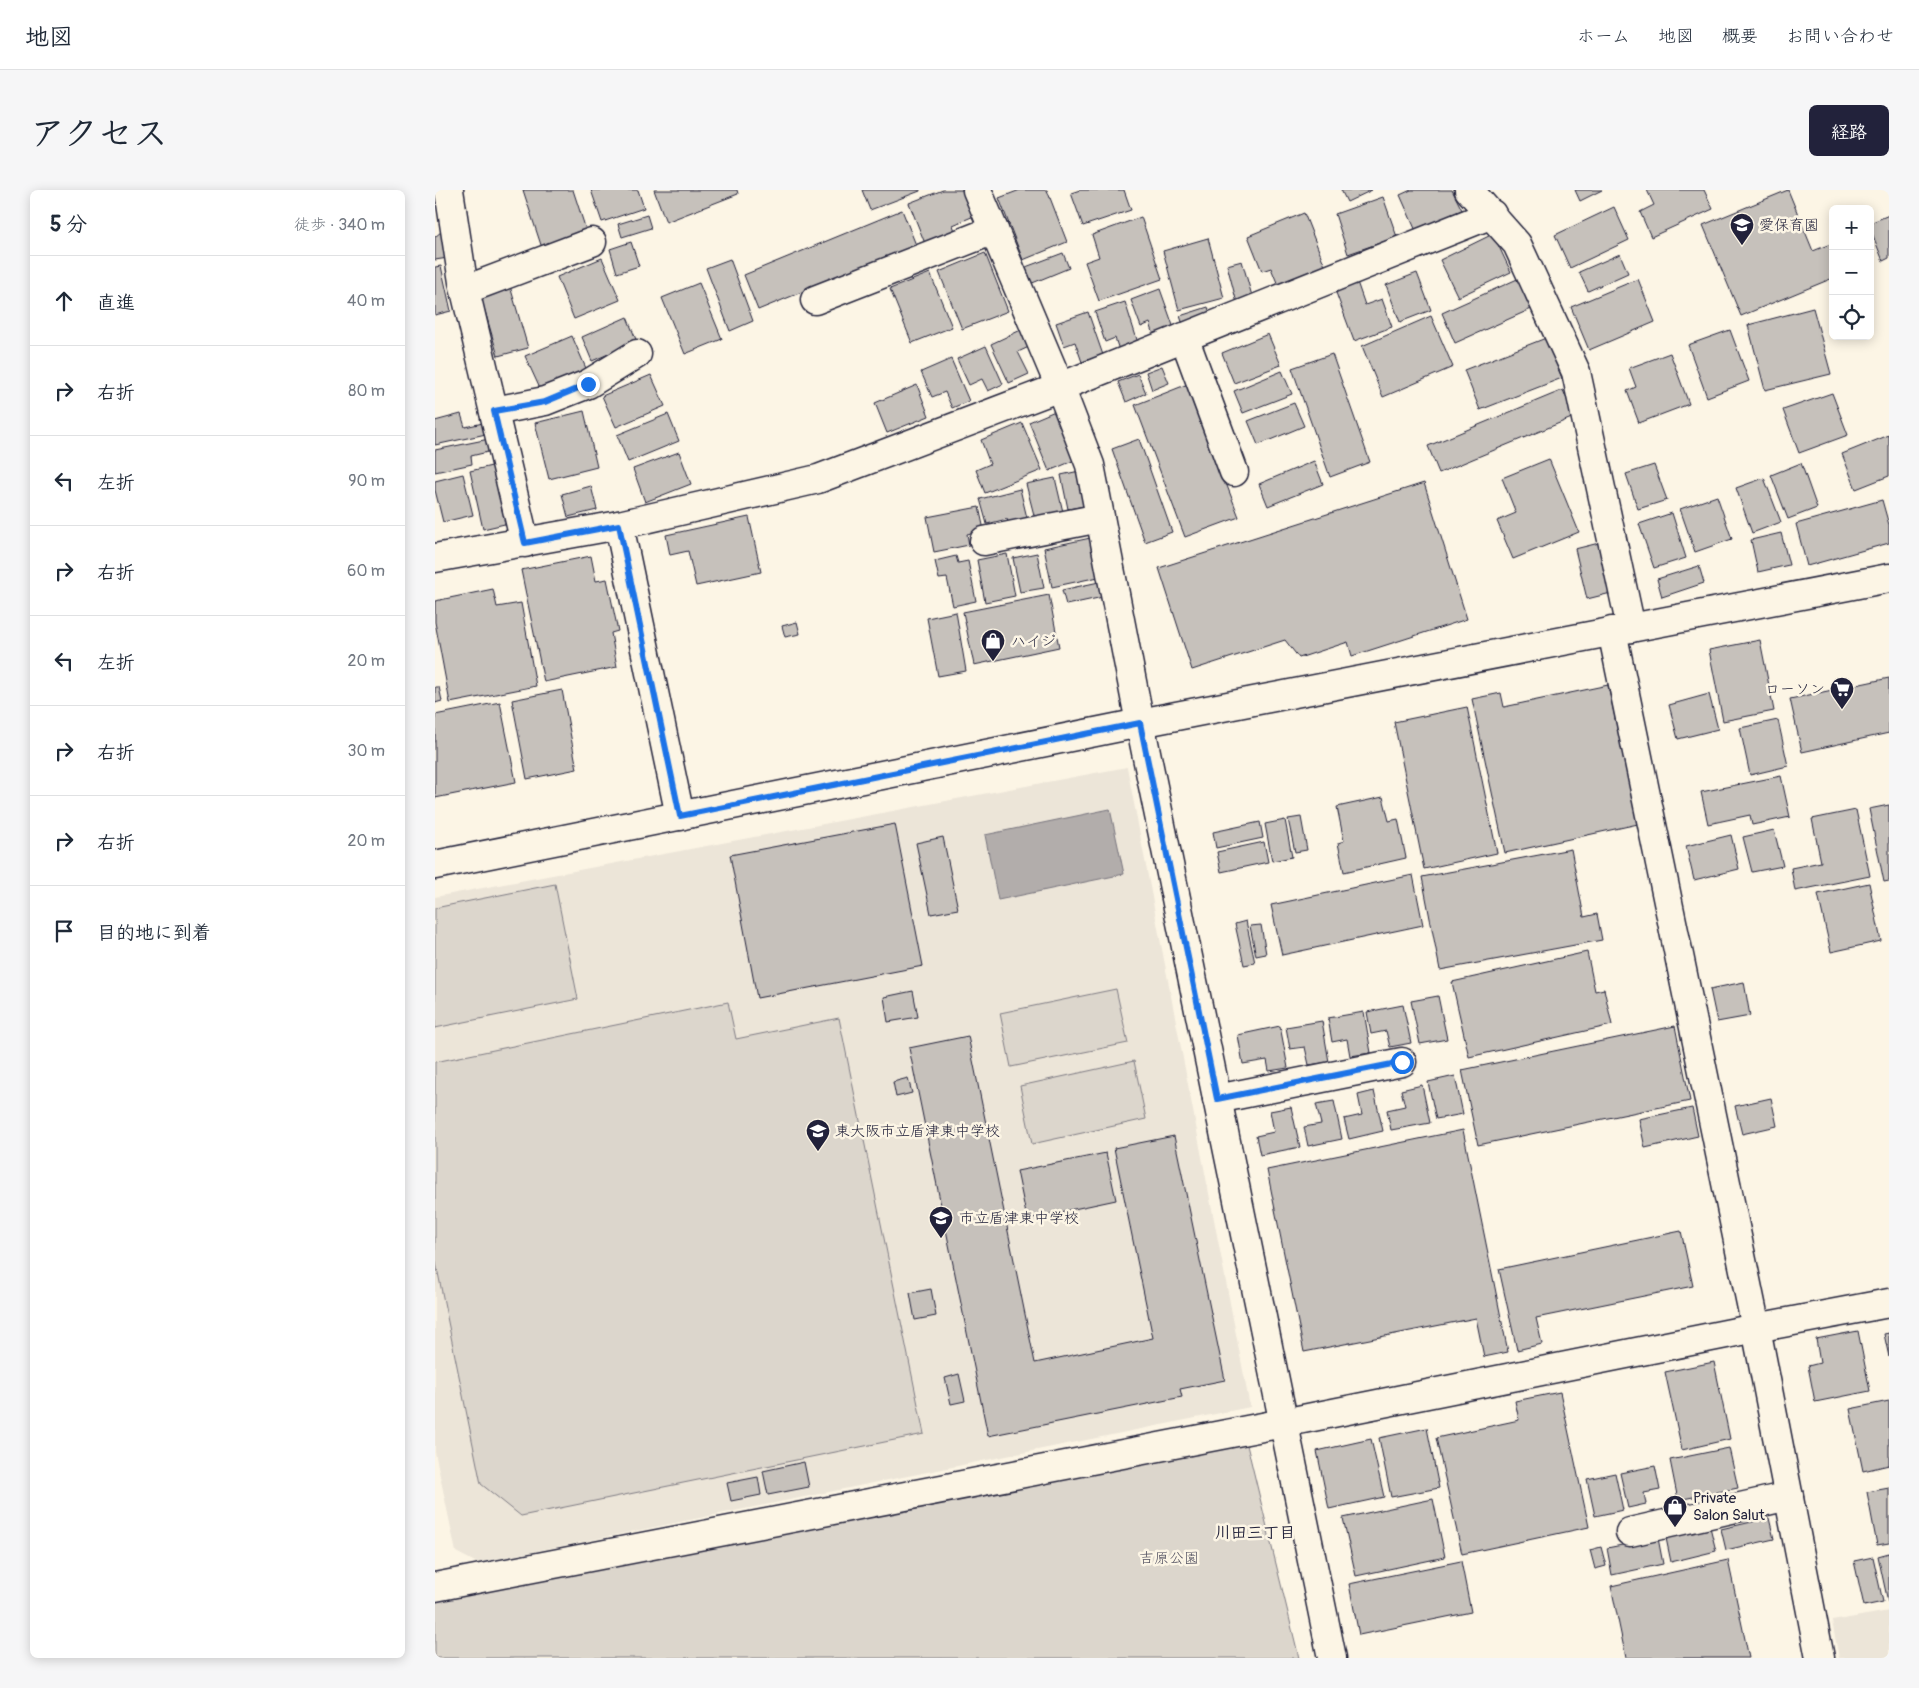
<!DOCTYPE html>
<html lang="ja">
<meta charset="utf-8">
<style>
:root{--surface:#fff;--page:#f6f6f7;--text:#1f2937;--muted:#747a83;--line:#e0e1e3;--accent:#22223b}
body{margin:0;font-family:Pangolin,"Klee One",sans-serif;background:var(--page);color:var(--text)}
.controls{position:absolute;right:15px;top:15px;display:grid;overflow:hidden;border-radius:8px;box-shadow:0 2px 12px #0003}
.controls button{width:45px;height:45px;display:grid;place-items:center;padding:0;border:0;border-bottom:1px solid var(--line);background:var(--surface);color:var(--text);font:25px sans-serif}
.stop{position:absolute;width:15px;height:15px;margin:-11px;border:4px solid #1a73e8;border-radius:50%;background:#fff}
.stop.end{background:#1a73e8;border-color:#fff;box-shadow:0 1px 5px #0008}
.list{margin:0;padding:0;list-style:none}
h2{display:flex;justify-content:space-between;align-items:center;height:65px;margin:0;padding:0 20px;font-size:21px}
h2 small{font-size:16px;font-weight:400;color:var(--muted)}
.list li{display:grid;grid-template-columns:32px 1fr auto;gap:15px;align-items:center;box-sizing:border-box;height:90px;padding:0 20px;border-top:1px solid var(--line)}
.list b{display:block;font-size:19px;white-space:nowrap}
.list em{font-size:16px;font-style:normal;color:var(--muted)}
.icon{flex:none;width:28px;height:28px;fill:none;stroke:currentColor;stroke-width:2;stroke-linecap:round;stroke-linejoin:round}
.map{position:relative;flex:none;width:1454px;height:1468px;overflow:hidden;border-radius:8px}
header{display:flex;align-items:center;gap:30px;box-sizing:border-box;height:70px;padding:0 25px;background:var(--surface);border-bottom:1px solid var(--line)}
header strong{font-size:24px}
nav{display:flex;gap:28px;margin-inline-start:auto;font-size:18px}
.intro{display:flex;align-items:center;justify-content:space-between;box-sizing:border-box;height:120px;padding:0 30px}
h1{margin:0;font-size:35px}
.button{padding:12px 22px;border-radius:8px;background:var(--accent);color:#fff;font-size:18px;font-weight:700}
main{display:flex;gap:30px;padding:0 30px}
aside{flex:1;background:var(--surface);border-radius:8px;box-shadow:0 2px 12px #0003}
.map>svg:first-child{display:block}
.built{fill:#ece5d8}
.green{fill:#dcd6cc;stroke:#7f7c84}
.water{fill:#b2adab;stroke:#78757e}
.building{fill:#c6c1bb;stroke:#22223b}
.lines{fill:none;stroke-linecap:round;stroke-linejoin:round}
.minor-casing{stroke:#22223b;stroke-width:31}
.minor{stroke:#fcf5e5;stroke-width:28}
.route{stroke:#1a73e8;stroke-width:6}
.labels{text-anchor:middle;stroke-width:5;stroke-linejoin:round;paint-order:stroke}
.poi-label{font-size:15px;fill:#22223b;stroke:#fcf5e5;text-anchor:start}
.park-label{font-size:15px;fill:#504f5f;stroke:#fcf5e5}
.neighbourhood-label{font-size:16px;font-weight:bold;fill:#22223b;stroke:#fcf5e5}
</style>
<header>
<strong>地図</strong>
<nav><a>ホーム</a><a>地図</a><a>概要</a><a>お問い合わせ</a></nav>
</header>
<div class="intro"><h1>アクセス</h1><a class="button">経路</a></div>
<main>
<aside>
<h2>5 分<small>徒歩 · 340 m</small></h2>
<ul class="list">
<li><svg class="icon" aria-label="ahead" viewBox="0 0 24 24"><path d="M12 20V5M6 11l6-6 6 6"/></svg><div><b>直進</b></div><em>40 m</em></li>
<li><svg class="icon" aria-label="right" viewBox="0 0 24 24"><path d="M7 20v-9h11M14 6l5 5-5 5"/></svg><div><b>右折</b></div><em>80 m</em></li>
<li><svg class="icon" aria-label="left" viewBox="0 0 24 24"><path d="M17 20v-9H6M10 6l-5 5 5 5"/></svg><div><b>左折</b></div><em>90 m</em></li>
<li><svg class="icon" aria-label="right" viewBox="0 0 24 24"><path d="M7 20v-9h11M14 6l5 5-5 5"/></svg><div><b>右折</b></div><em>60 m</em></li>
<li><svg class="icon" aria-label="left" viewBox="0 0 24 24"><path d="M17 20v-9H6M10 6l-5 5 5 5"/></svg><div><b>左折</b></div><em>20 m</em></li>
<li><svg class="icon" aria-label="right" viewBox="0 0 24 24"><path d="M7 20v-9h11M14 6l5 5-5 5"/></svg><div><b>右折</b></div><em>30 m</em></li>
<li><svg class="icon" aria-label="right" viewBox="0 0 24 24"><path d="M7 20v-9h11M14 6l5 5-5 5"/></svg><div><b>右折</b></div><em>20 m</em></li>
<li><svg class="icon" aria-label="arrive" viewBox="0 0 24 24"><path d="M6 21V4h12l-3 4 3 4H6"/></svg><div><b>目的地に到着</b></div></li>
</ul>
</aside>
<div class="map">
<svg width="1454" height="1468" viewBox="0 0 1454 1468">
<rect width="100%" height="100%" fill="#fcf5e5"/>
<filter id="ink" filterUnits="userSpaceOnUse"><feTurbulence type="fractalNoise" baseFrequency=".02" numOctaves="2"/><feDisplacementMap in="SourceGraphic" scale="10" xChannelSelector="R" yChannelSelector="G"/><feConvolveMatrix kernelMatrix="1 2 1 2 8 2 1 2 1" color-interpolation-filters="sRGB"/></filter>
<g filter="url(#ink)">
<g class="built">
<polygon points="692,577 815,1217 42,1373 21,1362 0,1262 0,707"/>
<polygon points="1454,1421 1454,1468 1404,1468 1397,1431"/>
</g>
<g class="green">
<polygon points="120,694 143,809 0,838 0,718"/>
<polygon points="681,799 693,853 576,877 565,823"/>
<polygon points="293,812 301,849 404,828 489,1244 86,1326 46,1294 0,1068 0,872"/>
<polygon points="699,871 711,929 597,954 585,896"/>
<polygon points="811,1251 864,1468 0,1468 0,1410"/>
</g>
<polygon class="water" points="675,619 689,684 563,710 550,645"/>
<g class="building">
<polygon points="88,0 138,0 152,43 107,58"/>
<polygon points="156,0 203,0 209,18 167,32"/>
<polygon points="219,0 302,0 303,4 231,32"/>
<polygon points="427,0 485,0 485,1 435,20"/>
<polygon points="508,0 529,0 539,26 518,35 521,44 491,56 474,13"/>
<polygon points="585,0 612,0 632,52 588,70 564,8"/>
<polygon points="645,0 689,0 696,20 648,36 636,3"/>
<polygon points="906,0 937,0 912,12"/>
<polygon points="976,0 1017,0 1027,20 981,41 965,5"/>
<polygon points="1140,0 1167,0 1145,11"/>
<polygon points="1212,0 1269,0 1278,19 1216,47 1205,22 1219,15"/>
<polygon points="1353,0 1378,61 1398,53 1398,88 1306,126 1268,35"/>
<polygon points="948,7 962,47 913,64 900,24"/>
<polygon points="1179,17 1194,50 1135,78 1120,45"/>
<polygon points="467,20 481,55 323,120 309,85"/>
<polygon points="869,23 892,81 845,100 836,78 827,81 813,46"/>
<polygon points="212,25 216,38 187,47 183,34"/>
<polygon points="1454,25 1454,68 1448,71 1435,38 1435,33"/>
<polygon points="706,27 727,89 664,111 650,72 664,67 657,45"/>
<polygon points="7,41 13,68 0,70 0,47"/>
<polygon points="1058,44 1076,82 1023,107 1005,70"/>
<polygon points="773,48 789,108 744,120 728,61"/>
<polygon points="196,52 204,76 182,83 175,59"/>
<polygon points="550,63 573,121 527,139 504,82"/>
<polygon points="628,63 634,78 595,94 588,78"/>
<polygon points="1185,64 1193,83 1153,101 1144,82"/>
<polygon points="167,68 185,110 139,129 122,87"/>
<polygon points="295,69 318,131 295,141 271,78"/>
<polygon points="807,71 819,113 803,117 792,75"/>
<polygon points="6,76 16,121 0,125 0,77"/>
<polygon points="495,83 517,137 477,153 455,99"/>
<polygon points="982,83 996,120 965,132 951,95"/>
<polygon points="1089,86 1103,116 1020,153 1007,123"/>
<polygon points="1203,89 1220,132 1154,160 1136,117"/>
<polygon points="922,92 930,115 947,109 957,137 919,151 900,100"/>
<polygon points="264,93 287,149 250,164 227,108"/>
<polygon points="75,96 93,158 63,166 45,104"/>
<polygon points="725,99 741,144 721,151 715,133 706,137 696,110"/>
<polygon points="690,112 704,156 685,163 680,148 670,152 660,122"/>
<polygon points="773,117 777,131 750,140 745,126"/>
<polygon points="1378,118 1396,184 1330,200 1313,135"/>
<polygon points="653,122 668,165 647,172 640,152 629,156 621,133"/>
<polygon points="996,126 1018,177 948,207 927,156"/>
<polygon points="192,127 202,152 157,171 147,147"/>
<polygon points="588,139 596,156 583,162 594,184 574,193 556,154"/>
<polygon points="1295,140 1314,191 1272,207 1253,155"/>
<polygon points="833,144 846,175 799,193 787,163"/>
<polygon points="137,146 153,183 107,203 90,166"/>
<polygon points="1111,148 1127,188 1045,220 1029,180"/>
<polygon points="551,156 568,194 553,201 547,189 534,195 522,169"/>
<polygon points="1235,163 1254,214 1204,233 1192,201 1201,197 1194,178"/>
<polygon points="897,164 935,272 895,287 857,178"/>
<polygon points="516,169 534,211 517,218 510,202 497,207 486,182"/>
<polygon points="727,176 734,193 717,200 711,182"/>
<polygon points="847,181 857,204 808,223 799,201"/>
<polygon points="703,184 711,203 691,212 683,192"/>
<polygon points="216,185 230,216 181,237 167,206"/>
<polygon points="753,194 804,327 750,347 700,215"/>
<polygon points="482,195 494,226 452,243 440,213"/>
<polygon points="1128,200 1139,227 1004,283 993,256"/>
<polygon points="1397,203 1413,245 1364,263 1348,220"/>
<polygon points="859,213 869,236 823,255 813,231"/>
<polygon points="149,221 162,277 114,289 100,233"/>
<polygon points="620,221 640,270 614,281 594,232"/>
<polygon points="26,224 30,237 48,233 51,244 0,255 0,231"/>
<polygon points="233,224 244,251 193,272 182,245"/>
<polygon points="587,233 607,280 550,303 541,280 555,274 546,250"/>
<polygon points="1454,245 1454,286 1421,299 1407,264"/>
<polygon points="54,249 57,261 36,266 37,274 0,282 0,260"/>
<polygon points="704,249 737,342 710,352 677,259"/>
<polygon points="244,262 256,294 210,312 198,279"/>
<polygon points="1114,269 1144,342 1078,369 1062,331 1081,323 1067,288"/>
<polygon points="879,271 888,294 833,316 824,294"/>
<polygon points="1366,273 1382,318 1353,329 1336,285"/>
<polygon points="61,275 74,333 48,339 35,281"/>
<polygon points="1219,275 1232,310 1203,319 1191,284"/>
<polygon points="649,280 656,315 633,319 626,285"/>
<polygon points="28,284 38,325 8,332 0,300 0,291"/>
<polygon points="620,288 628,322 600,329 591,294"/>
<polygon points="1329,288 1346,332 1317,343 1301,298"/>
<polygon points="989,293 1032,429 917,466 913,452 864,468 850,450 757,480 724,378"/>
<polygon points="156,296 162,320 133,327 127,304"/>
<polygon points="585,299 593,332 574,336 572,329 552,334 545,309"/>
<polygon points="1282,306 1297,349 1260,362 1245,319"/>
<polygon points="1447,310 1454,335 1454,353 1372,376 1361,334"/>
<polygon points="544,317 549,340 532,344 534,355 499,362 492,327"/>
<polygon points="1237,323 1251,368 1219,378 1204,334"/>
<polygon points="314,327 326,382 261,396 253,361 235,365 231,345"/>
<polygon points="1346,343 1354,375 1323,382 1316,350"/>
<polygon points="660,347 668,386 617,397 609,358"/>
<polygon points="1168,352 1180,402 1152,409 1140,359"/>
<polygon points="602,363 609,398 585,402 578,368"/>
<polygon points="572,364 580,406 550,412 542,370"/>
<polygon points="156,366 161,391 172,389 183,441 176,443 182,477 109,492 86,380"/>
<polygon points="521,366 523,373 533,371 541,411 518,416 512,388 504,389 500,371"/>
<polygon points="1264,376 1269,393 1227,407 1222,389"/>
<polygon points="664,392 668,407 631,415 627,400"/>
<polygon points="58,399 62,417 86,413 101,496 15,513 0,432 0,411"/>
<polygon points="614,405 624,457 539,475 528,422"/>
<polygon points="521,422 531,481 503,486 492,428"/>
<polygon points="362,432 365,444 350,447 347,436"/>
<polygon points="1325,450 1339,521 1288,531 1274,460"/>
<polygon points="1454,488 1454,543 1367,562 1355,509"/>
<polygon points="1173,495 1203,634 1070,663 1037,509 1066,503 1069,517"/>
<polygon points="0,497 4,497 7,511 0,513"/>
<polygon points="127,500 142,579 92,589 77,510"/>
<polygon points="1274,504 1283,539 1243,549 1234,515"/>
<polygon points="65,512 81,592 0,608 0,525"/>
<polygon points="1032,517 1062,663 989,679 959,532"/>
<polygon points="1343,530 1353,576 1315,585 1305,538"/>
<polygon points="1346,586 1355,627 1317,635 1315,625 1273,634 1266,602"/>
<polygon points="948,607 954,631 963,629 971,668 909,682 903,653 909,651 902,617"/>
<polygon points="1454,615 1454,691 1449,692 1434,619"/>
<polygon points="1421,620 1435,686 1360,701 1356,678 1386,672 1377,629"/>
<polygon points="866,627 872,660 860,662 853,629"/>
<polygon points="850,630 857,667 837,671 830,634"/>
<polygon points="825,632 828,648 781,658 778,642"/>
<polygon points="460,634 488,776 322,808 295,665"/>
<polygon points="1339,640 1348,676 1317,682 1308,647"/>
<polygon points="1296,645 1304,679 1259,690 1251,656"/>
<polygon points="508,647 523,719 496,724 481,653"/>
<polygon points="829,652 833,672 786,682 782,662"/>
<polygon points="1136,659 1149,727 1162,724 1167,750 1005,780 987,687"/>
<polygon points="978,685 988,735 847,765 836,715"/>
<polygon points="1434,693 1446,751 1396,762 1383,704"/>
<polygon points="811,731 820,773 809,775 800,734"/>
<polygon points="826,735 831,764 821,766 815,736"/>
<polygon points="1152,762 1160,801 1169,799 1177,835 1034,867 1017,792"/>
<polygon points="1309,792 1315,826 1282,832 1275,799"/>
<polygon points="478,801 483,827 453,832 449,807"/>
<polygon points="1003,806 1012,849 985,854 976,811"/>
<polygon points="968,815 976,853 955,857 951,841 936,844 932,822"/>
<polygon points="929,822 936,863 915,866 912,849 897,852 893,828"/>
<polygon points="887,831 894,872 874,875 870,857 855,859 851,837"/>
<polygon points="845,836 853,878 834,881 832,870 808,874 803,845"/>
<polygon points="1240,836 1255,911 1043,955 1027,880"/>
<polygon points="533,846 600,1173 718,1148 679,958 739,946 790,1190 745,1199 747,1207 553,1246 474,858"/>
<polygon points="1020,886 1028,924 1001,929 993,892"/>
<polygon points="473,888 477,903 461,907 458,892"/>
<polygon points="987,895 995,933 956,940 952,920 970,916 966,900"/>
<polygon points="939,901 948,941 914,949 909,929 927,925 923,905"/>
<polygon points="1336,908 1342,936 1307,944 1300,916"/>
<polygon points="899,911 907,949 873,956 869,937 886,934 881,914"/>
<polygon points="856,917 865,957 825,965 821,946 839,942 835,921"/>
<polygon points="1257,918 1263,946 1210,958 1204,929"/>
<polygon points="1028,940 1073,1162 1049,1167 1041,1128 869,1162 832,980"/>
<polygon points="671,963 681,1010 592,1029 582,981"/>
<polygon points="1246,1041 1258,1096 1101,1128 1107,1154 1082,1160 1064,1079"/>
<polygon points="496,1099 501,1126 480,1130 475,1103"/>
<polygon points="1423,1141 1435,1201 1380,1212 1373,1176 1385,1173 1381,1149"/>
<polygon points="1454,1143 1454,1167 1449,1144"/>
<polygon points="1279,1172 1295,1249 1247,1260 1230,1182"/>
<polygon points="524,1184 530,1211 516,1214 510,1188"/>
<polygon points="1125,1202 1154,1337 1027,1364 1001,1248 1084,1230 1080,1211"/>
<polygon points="1454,1211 1454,1275 1428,1281 1415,1219"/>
<polygon points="992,1238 1004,1298 956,1307 944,1248"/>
<polygon points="936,1249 949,1307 894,1319 882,1261"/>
<polygon points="1294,1258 1303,1298 1243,1310 1235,1270"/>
<polygon points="369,1272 374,1297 333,1305 328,1281"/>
<polygon points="1220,1276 1225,1300 1209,1303 1211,1314 1193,1318 1185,1283"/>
<polygon points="1180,1283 1188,1320 1160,1326 1152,1289"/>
<polygon points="323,1287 326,1305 296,1311 292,1293"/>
<polygon points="1454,1298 1454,1353 1442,1355 1432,1302"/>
<polygon points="998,1309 1010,1367 921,1386 908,1328"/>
<polygon points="1334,1328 1339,1349 1291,1360 1286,1339"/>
<polygon points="1275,1337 1281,1361 1236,1372 1231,1348"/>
<polygon points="1223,1348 1228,1374 1177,1385 1172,1358"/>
<polygon points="1166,1357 1171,1376 1160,1379 1155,1360"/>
<polygon points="1454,1363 1454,1412 1453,1412 1443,1366"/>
<polygon points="1438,1367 1448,1412 1429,1416 1419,1371"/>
<polygon points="1293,1370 1314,1468 1191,1468 1176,1396"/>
<polygon points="1026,1371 1036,1422 924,1445 914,1394"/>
</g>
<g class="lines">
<defs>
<g id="minor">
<polyline points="14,0 28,92 90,353"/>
<polyline points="542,0 625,197 655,275 705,533 897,1468"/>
<polyline points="1034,0 1082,54 1141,182 1196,438"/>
<polyline points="30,100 157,52"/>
<polyline points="380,110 559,40"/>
<polyline points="749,147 799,282"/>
<polyline points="59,221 110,211 153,194 202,164"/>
<polyline points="184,335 245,626"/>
<polyline points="549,351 665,328"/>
<polyline points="0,368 184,335 383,289 625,197 1057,24"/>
<polyline points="1177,441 1321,1138 1385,1468"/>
<polyline points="0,675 705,533 1454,388"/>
<polyline points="782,909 967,872"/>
<polyline points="1195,1342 1354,1306"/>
<polyline points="0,1397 848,1233 1321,1138 1454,1113"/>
</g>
</defs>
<use href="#minor" class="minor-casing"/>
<use href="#minor" class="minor"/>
</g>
</g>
<g class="lines" filter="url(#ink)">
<polyline class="route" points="153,194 110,212 59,221 90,353 184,335 245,626 705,533 782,909 967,872"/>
</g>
<defs>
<symbol id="school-pin" viewBox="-11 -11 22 30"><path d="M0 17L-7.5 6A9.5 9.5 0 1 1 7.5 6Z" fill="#22223b" stroke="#fcf5e5"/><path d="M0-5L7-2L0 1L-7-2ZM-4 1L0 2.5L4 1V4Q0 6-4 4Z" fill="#fff"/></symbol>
<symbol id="shop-pin" viewBox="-11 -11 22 30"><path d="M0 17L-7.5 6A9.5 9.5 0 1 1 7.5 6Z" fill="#22223b" stroke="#fcf5e5"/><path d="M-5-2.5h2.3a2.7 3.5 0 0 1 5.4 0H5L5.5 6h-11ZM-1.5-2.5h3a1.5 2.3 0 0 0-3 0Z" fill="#fff"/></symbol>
<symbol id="supermarket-pin" viewBox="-11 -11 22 30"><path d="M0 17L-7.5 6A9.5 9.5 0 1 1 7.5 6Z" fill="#22223b" stroke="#fcf5e5"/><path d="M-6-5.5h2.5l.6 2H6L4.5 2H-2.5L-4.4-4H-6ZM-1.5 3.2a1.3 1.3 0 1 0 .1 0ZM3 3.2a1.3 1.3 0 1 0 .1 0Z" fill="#fff"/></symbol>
</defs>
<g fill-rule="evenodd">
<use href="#school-pin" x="1293" y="21" width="28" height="38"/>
<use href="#shop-pin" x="544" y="437" width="28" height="38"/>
<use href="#supermarket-pin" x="1393" y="485" width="28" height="38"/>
<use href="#school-pin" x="369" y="927" width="28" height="38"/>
<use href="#school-pin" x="492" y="1014" width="28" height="38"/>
<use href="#shop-pin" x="1226" y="1303" width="28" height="38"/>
</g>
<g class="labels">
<g class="poi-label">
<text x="1324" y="40">愛保育園</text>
<text x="576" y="456">ハイジ</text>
<text x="1390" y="504" text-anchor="end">ローソン</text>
<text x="400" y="946">東大阪市立盾津東中学校</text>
<text x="524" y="1033">市立盾津東中学校</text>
<text x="1258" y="1313">Private<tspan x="1258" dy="17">Salon Salut</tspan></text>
</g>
<g class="park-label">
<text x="734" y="1373">吉原公園</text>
</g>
<g class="neighbourhood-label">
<text x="820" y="1348">川田三丁目</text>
</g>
</g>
</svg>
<div class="controls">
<button>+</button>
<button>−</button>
<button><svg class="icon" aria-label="locate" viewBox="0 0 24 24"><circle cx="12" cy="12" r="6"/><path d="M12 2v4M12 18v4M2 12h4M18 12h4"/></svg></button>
</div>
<div class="stop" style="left:967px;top:872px"></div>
<div class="stop end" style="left:153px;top:194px"></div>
</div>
</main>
